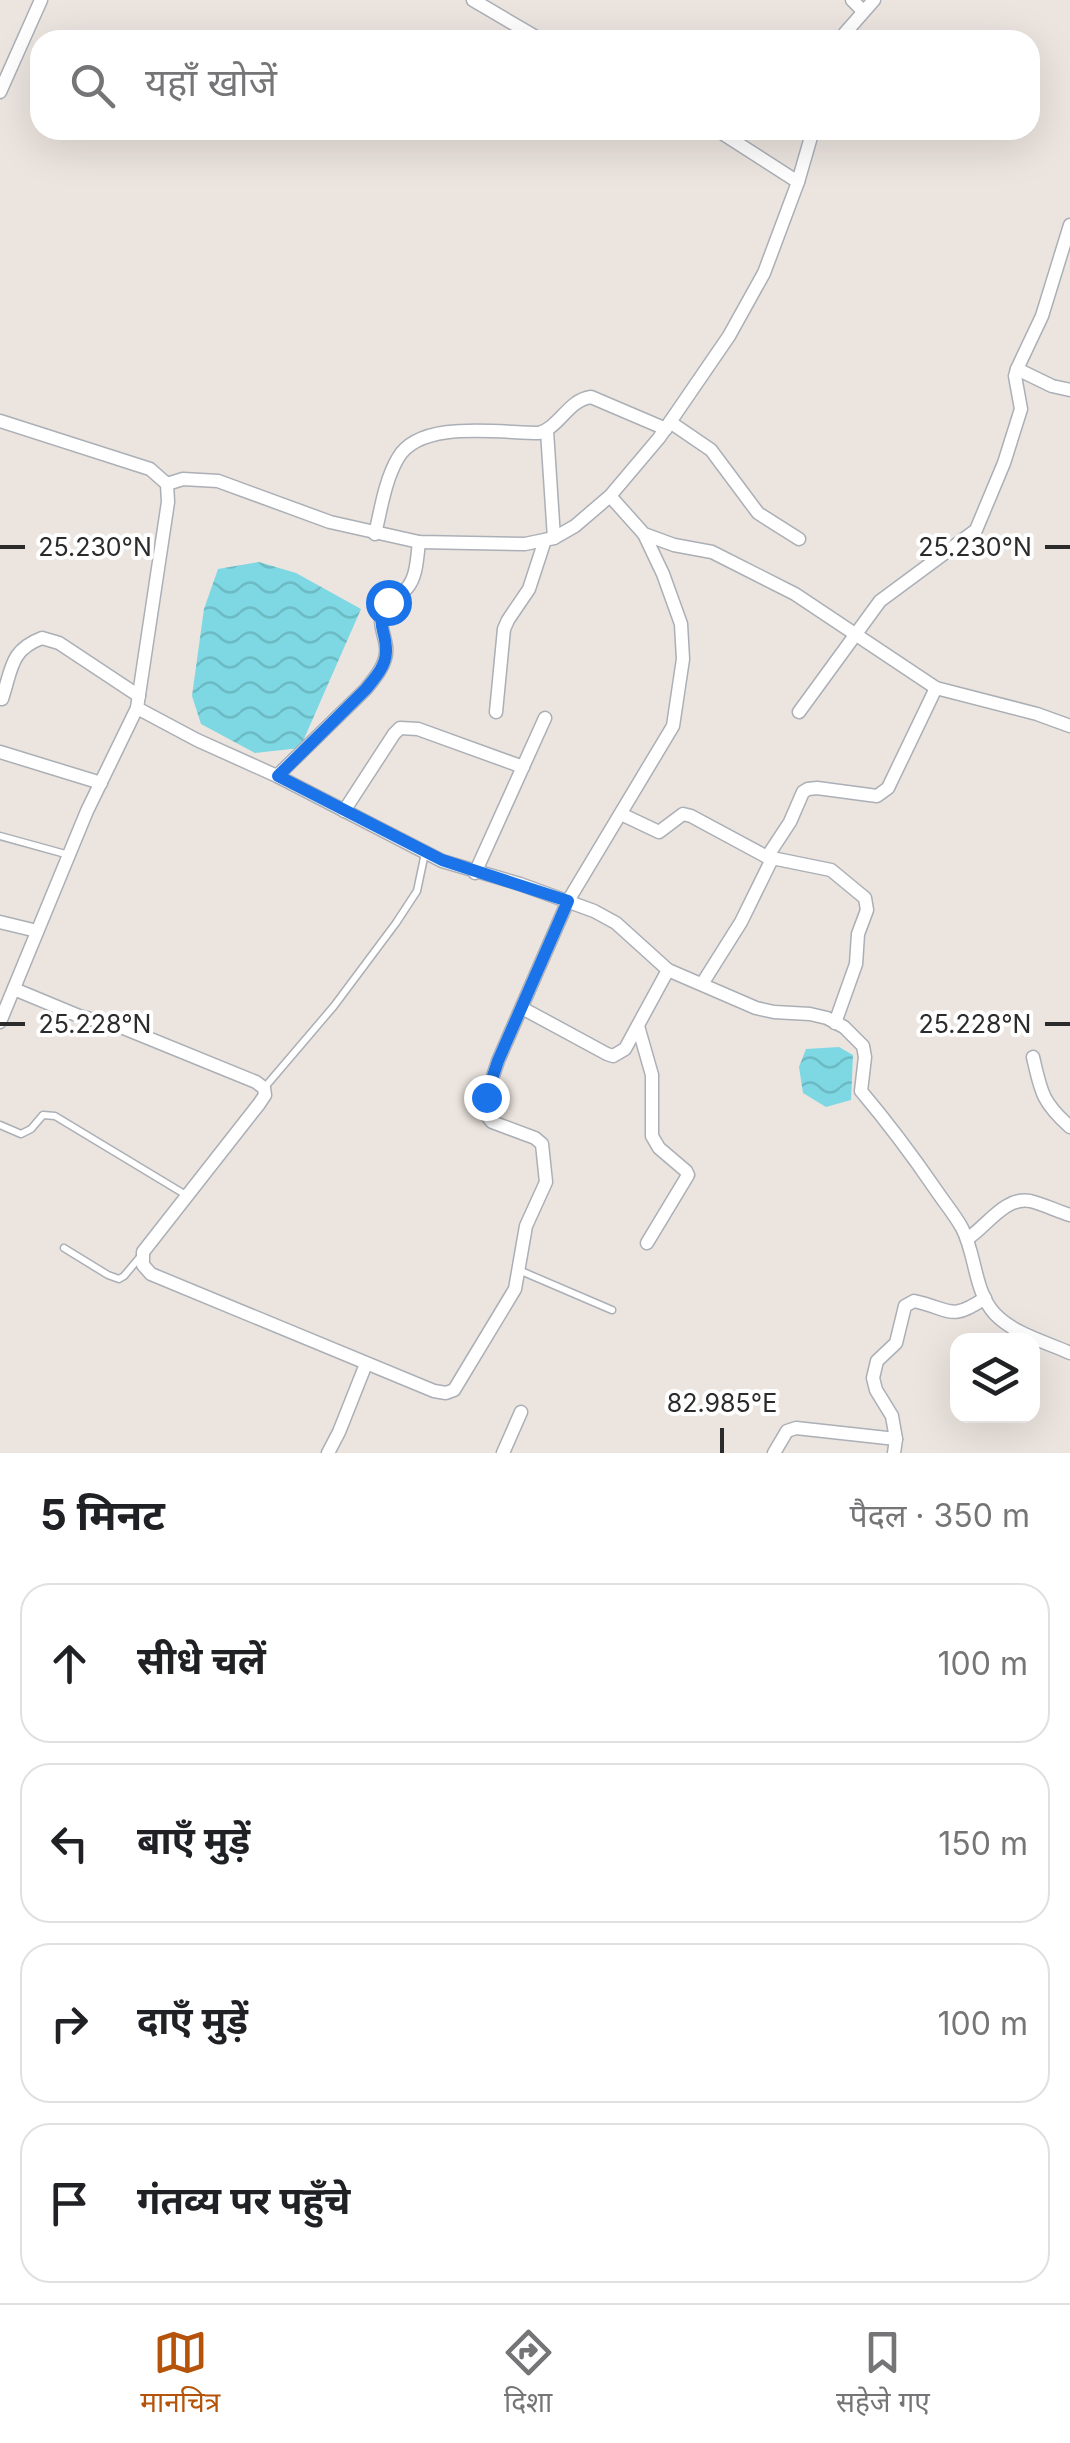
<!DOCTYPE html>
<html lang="hi">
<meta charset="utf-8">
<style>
:root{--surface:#fff;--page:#f6f6f6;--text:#202124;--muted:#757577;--line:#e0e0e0;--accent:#b45309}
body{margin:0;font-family:Inter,"Noto Sans Devanagari",sans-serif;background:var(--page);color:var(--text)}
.controls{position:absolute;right:30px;bottom:30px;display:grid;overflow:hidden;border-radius:20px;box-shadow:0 10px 40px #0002}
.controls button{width:90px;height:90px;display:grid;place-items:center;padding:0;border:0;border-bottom:2px solid var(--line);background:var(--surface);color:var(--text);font:50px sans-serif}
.stop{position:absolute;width:30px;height:30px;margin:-22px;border:8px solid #1a73e8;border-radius:50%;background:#fff}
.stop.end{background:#1a73e8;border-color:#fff;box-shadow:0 2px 10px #0008}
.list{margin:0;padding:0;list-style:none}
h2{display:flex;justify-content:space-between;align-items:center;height:130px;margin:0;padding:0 40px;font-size:42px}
h2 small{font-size:32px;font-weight:400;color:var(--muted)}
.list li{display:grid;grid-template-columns:65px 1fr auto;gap:30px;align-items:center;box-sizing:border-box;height:160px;margin:0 20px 20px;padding:0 20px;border:2px solid var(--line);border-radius:30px}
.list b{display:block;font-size:38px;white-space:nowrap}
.list em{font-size:32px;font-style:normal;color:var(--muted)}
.icon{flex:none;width:55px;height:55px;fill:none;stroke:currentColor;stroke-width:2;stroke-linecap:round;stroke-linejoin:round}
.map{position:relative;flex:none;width:1070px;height:1453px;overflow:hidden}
.search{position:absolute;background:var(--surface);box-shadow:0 10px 40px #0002;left:30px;right:30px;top:30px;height:110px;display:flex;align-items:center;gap:25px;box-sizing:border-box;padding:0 35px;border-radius:30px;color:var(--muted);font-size:38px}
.sheet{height:850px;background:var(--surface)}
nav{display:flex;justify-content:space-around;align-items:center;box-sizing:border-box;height:140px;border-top:2px solid var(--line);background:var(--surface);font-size:28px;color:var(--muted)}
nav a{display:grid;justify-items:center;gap:5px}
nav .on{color:var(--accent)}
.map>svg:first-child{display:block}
.water{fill:url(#water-waves)}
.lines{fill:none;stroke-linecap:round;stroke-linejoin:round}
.service-casing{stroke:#abafb6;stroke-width:9}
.minor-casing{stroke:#abafb6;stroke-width:15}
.service{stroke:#fff;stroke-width:6}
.minor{stroke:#fff;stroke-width:12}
.route{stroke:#1a73e8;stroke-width:12}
.ticks{fill:none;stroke:#2b2b2b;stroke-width:4}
.ticks-label{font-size:25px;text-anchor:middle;fill:#2b2b2b;stroke:#fff;stroke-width:8;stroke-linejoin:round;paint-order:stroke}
</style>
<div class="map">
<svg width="1070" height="1453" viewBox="0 0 1070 1453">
<defs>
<pattern id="water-waves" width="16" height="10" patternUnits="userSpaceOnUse" patternTransform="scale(2.5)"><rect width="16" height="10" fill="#7dd8e3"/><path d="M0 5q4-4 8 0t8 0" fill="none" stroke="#6cbac3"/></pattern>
</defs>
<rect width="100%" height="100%" fill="#ebe4df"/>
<g class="water">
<polygon points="259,562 296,573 361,609 300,748 255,753 201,724 192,696 204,609 218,569"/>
<polygon points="839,1047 853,1055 851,1100 826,1107 803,1093 799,1067 806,1049"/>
</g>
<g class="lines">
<defs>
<g id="service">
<polyline points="0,836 69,855"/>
<polyline points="265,1087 334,1006 396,923 417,891 425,853"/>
<polyline points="0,1125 21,1134 31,1129 43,1115 55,1116 186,1195"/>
<polyline points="64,1248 108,1275 119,1279 124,1276 140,1257"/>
<polyline points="521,1271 612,1310"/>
</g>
<g id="minor">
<polyline points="473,0 541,40"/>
<polyline points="852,0 863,11"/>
<polyline points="842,40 845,33 874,0"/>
<polyline points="0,92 41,0"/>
<polyline points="717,130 798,182"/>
<polyline points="1017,369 1052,386 1070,390"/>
<polyline points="0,421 150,469 167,484 168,502 137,708 87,811 0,1022"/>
<polyline points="670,422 711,450 758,513 799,539"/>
<polyline points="547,431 554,538"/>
<polyline points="167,484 183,479 218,481 330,522 419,542 525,544 554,538 575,526 610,496 659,438 729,336 764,273 798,182 813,130"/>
<polyline points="610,496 644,534 674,545 712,552 795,594 936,688 1037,714 1070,726"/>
<path d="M 375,534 C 381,509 385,480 398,458 C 420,419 500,433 539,433 C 560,427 568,400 591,397 L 666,429"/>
<path d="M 2,699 C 12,669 10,650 42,638 L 59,643 L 139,696"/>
<path d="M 137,708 L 197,740 L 277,776 L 442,861 L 520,884 L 594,911 L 616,923 L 668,970 L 756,1008 L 774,1012 L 810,1014 L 827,1018 L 844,1027 L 863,1046 L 865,1057 L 861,1091 C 888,1123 912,1155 936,1190 C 944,1202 955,1215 962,1228 C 976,1254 974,1292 995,1314 C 1014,1334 1046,1342 1070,1353"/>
<polyline points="496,712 504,629 508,620 529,589 545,540"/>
<polyline points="799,712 880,601 976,530 1004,463 1021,409 1015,376 1017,369 1042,316 1070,225"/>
<polyline points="0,752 101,783"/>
<path d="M 277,776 L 366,689 C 375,678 388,663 386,647 C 385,634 377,623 384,609 C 389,598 400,596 407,588 C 417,577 417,557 419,542"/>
<polyline points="344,811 394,734 400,728 418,729 523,767"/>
<polyline points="621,814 659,832 683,814 691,816 767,857 831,870 865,898 867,910 858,934 856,964 835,1023"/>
<polyline points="767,857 790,822 803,792 808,789 817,788 877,796 888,788 936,688"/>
<polyline points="475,873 545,718"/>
<polyline points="0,922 37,931"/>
<polyline points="702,984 741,922 772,859"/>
<polyline points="14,989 79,1016 121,1027 256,1082 264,1088 265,1095 259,1104 143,1252 143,1265 151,1274 434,1391 446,1393 454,1390 515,1289 526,1226 546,1182 542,1144 535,1138 492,1122 487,1116 484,1107 486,1097 498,1061 568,901 673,726 683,659 681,624 663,574 644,534"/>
<polyline points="522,1008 607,1054 613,1056 625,1049 668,970"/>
<polyline points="638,1026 652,1075 652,1136 659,1148 686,1171 688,1175 647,1243"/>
<path d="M 1033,1057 C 1041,1092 1042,1102 1070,1127"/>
<path d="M 967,1239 C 986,1227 1005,1196 1030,1201 C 1043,1204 1057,1211 1070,1215"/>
<polyline points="328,1453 339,1432 366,1364"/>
<polyline points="503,1453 521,1412"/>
<polyline points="774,1453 787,1431 796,1428 896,1439"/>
<path d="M 894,1453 L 896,1439 L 892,1416 L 876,1390 L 873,1378 L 877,1361 L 896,1343 L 905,1306 L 914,1301 C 951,1309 950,1322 985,1298"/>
</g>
</defs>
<use href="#service" class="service-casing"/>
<use href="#minor" class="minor-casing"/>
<use href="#service" class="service"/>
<use href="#minor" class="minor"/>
</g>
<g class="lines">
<path class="route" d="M 388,602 C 374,624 387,631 386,652 C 386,666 374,679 366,689 L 278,776 L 442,860 L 568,901 L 498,1061 L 486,1097"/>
</g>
<path class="ticks" d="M 0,547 L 25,547M 1045,547 L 1070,547M 0,1024 L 25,1024M 1045,1024 L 1070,1024M 722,1428 L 722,1453"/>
<g class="ticks-label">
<text x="95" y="556">25.230°N</text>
<text x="975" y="556">25.230°N</text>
<text x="95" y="1033">25.228°N</text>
<text x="975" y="1033">25.228°N</text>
<text x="722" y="1412">82.985°E</text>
</g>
</svg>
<div class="controls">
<button><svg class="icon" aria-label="layers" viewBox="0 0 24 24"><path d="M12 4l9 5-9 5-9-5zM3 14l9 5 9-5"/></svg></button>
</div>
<div class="stop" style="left:388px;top:602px"></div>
<div class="stop end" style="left:486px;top:1097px"></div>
<div class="search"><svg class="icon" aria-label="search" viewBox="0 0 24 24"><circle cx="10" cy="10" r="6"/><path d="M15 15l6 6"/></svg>यहाँ खोजें</div>
</div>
<section class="sheet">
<h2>5 मिनट<small>पैदल · 350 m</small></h2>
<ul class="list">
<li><svg class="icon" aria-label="ahead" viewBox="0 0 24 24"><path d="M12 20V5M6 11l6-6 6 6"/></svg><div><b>सीधे चलें</b></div><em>100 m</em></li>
<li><svg class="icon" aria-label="left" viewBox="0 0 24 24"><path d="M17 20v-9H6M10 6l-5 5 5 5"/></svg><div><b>बाएँ मुड़ें</b></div><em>150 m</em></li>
<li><svg class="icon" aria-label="right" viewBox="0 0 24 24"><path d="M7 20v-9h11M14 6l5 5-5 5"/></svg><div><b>दाएँ मुड़ें</b></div><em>100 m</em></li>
<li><svg class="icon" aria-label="arrive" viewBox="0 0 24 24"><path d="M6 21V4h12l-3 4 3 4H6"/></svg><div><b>गंतव्य पर पहुँचे</b></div></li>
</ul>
</section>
<nav>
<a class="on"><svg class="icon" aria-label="map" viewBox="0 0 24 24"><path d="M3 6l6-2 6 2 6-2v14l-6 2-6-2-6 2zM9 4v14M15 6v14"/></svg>मानचित्र</a>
<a><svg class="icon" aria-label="directions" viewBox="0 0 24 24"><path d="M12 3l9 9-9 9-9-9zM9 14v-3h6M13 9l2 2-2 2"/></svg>दिशा</a>
<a><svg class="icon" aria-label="saved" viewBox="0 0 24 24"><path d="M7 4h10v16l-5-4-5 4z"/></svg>सहेजे गए</a>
</nav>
